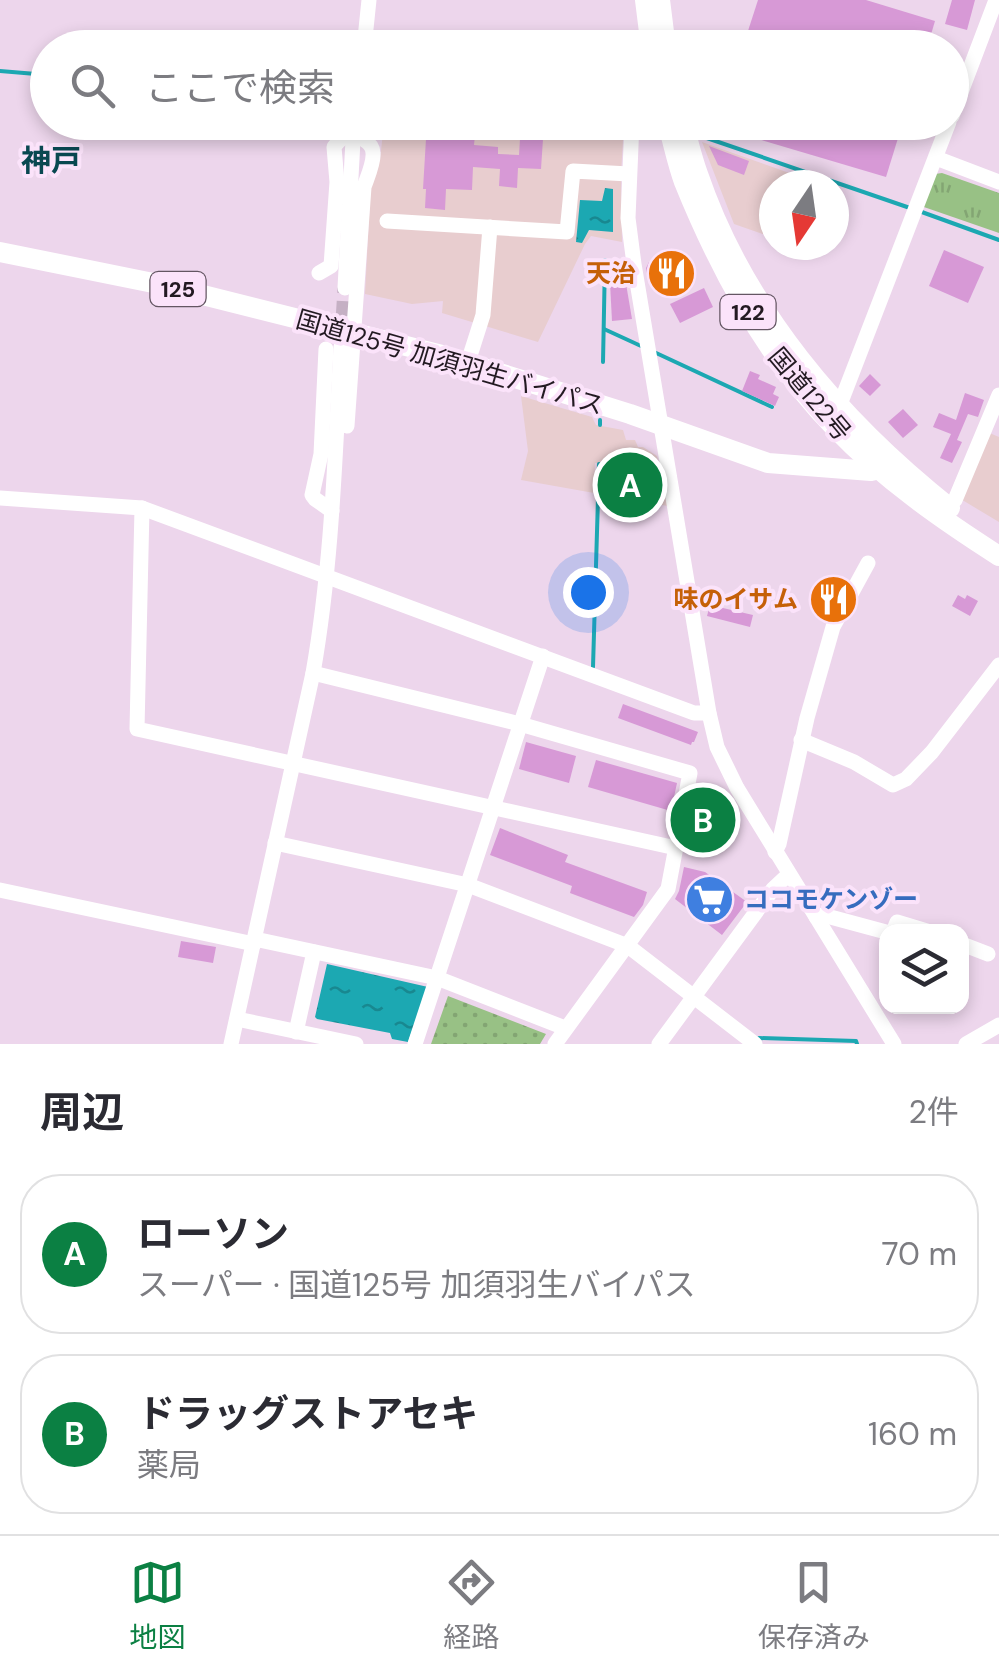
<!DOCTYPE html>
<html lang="ja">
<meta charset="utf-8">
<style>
:root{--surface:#fff;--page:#f7f7f7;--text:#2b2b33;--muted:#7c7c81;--line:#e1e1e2;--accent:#0b8043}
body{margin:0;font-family:"DM Sans","Noto Sans JP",sans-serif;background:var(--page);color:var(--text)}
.controls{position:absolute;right:30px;bottom:30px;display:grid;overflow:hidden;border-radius:20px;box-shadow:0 5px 15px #0003}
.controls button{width:90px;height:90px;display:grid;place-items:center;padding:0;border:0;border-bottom:2px solid var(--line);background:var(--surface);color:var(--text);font:50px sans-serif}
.compass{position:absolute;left:759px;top:170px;width:90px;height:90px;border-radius:50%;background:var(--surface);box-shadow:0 5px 15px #0003;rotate:193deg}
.you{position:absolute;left:588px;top:592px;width:35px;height:35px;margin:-25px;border:8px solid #fff;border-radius:50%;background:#1a73e8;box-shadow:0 0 0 15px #1a73e833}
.badge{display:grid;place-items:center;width:65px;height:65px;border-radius:50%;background:var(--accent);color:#fff;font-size:32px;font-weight:700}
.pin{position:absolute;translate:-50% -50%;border:5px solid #fff;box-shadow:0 2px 10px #0006}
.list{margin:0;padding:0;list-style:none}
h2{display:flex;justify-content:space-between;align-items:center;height:130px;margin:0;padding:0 40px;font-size:42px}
h2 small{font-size:32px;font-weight:400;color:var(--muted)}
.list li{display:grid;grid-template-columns:65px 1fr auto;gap:30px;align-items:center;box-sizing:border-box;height:160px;margin:0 20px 20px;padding:0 20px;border:2px solid var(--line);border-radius:40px}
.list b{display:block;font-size:38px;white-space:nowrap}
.list p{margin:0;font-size:32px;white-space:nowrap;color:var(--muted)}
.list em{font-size:32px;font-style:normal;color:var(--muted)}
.icon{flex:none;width:55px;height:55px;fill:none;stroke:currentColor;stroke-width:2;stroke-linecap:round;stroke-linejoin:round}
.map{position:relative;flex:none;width:999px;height:1044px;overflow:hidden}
.search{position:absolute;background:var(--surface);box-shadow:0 5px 15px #0003;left:30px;right:30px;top:30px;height:110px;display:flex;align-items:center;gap:25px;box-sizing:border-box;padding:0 35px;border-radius:55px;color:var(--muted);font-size:38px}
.sheet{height:490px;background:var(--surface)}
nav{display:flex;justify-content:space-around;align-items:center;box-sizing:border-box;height:140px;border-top:2px solid var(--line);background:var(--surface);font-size:28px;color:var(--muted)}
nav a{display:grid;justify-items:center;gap:5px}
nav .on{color:var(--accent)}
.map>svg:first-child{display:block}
.commercial{fill:#e8cdcf}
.grass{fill:url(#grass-tufts)}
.park{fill:url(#park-dots)}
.water{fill:url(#water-ripples)}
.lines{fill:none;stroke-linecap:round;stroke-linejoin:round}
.stream{stroke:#1ca8b2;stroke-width:4}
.building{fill:#d799d6}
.minor-tunnel{stroke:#c5b0c4;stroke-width:15;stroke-dasharray:15 8;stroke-linecap:butt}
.minor{stroke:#fff;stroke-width:15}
.highway{stroke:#fff;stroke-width:20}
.labels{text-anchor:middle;stroke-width:8;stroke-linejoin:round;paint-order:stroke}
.shield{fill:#fbe3fa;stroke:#645663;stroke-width:2.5}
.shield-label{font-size:22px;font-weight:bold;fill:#231a22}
.food-label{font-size:25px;font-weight:bold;fill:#c56008;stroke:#fbe3fa;text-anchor:end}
.street-label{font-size:25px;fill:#231a22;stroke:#fbe3fa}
.shop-label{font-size:25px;font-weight:bold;fill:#366cbe;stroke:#fbe3fa;text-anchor:start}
.quarter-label{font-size:30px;font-weight:bold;fill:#094851;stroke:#fbe3fa}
</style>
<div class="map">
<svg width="999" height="1044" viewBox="0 0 999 1044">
<defs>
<pattern id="grass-tufts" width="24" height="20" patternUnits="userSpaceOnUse" patternTransform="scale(2.5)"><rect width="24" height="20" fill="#98c185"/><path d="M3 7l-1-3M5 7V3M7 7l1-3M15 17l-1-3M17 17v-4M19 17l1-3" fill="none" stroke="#83a573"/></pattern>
<pattern id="park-dots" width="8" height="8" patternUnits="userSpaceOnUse" patternTransform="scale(2.5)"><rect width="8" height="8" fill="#98c185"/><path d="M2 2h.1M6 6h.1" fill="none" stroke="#83a573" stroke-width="1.8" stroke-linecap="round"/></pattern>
<pattern id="water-ripples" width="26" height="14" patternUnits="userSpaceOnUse" patternTransform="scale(2.5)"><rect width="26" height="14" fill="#1ca8b2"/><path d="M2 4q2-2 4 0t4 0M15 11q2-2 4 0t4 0" fill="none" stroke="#188890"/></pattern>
</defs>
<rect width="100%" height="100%" fill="#edd6ec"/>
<g class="commercial">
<polygon points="384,123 624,123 621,174 622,242 591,236 585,244 538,342 442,313 443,301 412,304 365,294 371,179 380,160"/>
<polygon points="702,142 820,184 774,185 774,238 734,224"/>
<polygon points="521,396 592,417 596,425 623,430 626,440 635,440 638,447 643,447 657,456 668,506 601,495 601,463 595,463 594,493 521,480 528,451"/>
<polygon points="987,432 999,437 999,522 959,498"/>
</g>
<polygon class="grass" points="942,173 999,193 999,233 921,206 935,174"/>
<polygon class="park" points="448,996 546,1034 540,1044 431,1044"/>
<g class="water">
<polygon points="605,188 613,189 613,232 589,230 582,243 576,242 580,200 602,201"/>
<polygon points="327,964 428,987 408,1042 392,1039 390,1033 317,1019 315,1017"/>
</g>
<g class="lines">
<g class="stream">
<polyline points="0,71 48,75"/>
<polyline points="698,135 910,208"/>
<polyline points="919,211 999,240"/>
<polyline points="604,329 641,346"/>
<polyline points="654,352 772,407"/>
<polyline points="603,362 605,260"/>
<polyline points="600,425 600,420"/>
<polyline points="593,667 599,464"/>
<polyline points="759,1038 856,1041 857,1044"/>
</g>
</g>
<g class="building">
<polygon points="758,0 866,0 935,21 927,48 793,48 747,34"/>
<polygon points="952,0 975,0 967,30 945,24"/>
<polygon points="427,122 476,125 474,145 498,147 498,154 519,155 521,123 544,124 541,169 518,168 517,188 499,186 500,169 473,167 472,190 446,189 445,210 425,208 426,189 423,189"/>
<polygon points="711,122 903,122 886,177 711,125"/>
<polygon points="709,146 749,161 744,175 718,165"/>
<polygon points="666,249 680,256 677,262 680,264 669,287 648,279 646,268 649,262 658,266"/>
<polygon points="944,250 984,267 968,303 929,286"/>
<polygon points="616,259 623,266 632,319 612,321 609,264"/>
<polygon points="704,288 713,307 680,323 670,304"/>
<polygon points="750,371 760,375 758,379 776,387 773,394 779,397 775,406 742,391"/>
<polygon points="870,374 881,385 870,396 859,386"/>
<polygon points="965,393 984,400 978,417 968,414 957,440 962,442 952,463 940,458 951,434 933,427 939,413 956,420"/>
<polygon points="903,409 918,425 903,438 888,422"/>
<polygon points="611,473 640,478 636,498 607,492"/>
<polygon points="835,582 842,586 830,608 821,603"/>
<polygon points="958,595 965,599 967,595 978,601 970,616 952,606"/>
<polygon points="710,605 753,615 750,627 707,616"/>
<polygon points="623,704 698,732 694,742 692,742 691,745 618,718"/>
<polygon points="526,742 576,756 569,783 519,769"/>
<polygon points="596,760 677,783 671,811 588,787"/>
<polygon points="699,784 714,787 718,798 721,798 713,847 688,842"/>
<polygon points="500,828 568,855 565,862 647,892 643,905 634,917 570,893 572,886 490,855"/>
<polygon points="684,867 705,872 747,902 722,935 675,899 679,891"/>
<polygon points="181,941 216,947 213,963 178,957"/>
</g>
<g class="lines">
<polyline class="minor-tunnel" points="342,339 345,288"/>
<g class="minor">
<polyline points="364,48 369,0"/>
<polyline points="952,116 996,0"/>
<polyline points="632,122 628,218 634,264 709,713 717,747 737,788 894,1044"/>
<polyline points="936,158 999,182"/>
<polyline points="387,221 567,232 573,171 629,174"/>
<path d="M 319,273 L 331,266 L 337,182 L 334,147 C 338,142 340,138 347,136 C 357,134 373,142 373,153 C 374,163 367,178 364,187 L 347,426"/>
<polyline points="345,288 354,122"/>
<polyline points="326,349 321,454 312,495 315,499 332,511"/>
<polyline points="468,362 483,315 490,227"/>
<polyline points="839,407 949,122"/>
<polyline points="0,498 142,508 694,713 709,713"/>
<polyline points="948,507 955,500 999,395"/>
<polyline points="142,508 137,729 676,848"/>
<polyline points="313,673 520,724 690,773 668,889 555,1044"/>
<polyline points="801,740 854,762 893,785 906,779 932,752 999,665"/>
<polyline points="275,843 468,885 628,946 755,1044"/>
<polyline points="775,852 779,844 807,718 833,627 868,563"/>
<polyline points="0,890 254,944"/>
<polyline points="816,917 823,915 886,932"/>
<polyline points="893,932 897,922 930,932"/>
<polyline points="255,939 437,978 565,1028"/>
<polyline points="962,944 988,954"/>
<polyline points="237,1019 356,1044"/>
<polyline points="296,1032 314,952"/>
<path d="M 231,1044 L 313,673 C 332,565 335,456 341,347"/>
<polyline points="415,1044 543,656"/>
<polyline points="659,1044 773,889 788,875"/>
<polyline points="966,1044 999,1025"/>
</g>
<g class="highway">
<polyline points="645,0 651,48"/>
<polyline points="660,0 666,48"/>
<path d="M 667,122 C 673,142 677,163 684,182 C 720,271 768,360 836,429 C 884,479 941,519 999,556"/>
<path d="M 683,122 C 688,140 692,158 698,174 C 744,309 840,421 950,508"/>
<polyline points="0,252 163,285 442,355 630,414 768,463 871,471 885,468 894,462"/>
</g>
</g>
<defs>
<symbol id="restaurant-disc" viewBox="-11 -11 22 22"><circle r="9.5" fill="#e8710a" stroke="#fbe3fa"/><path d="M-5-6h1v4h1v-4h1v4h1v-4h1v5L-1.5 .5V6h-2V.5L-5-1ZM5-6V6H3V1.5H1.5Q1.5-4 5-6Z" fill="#fff"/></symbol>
<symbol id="supermarket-disc" viewBox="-11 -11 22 22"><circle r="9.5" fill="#3f7fe0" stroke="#fbe3fa"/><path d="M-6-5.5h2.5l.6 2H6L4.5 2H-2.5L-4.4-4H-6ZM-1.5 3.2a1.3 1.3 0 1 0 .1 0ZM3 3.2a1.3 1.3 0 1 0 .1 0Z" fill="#fff"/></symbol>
</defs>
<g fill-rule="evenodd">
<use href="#restaurant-disc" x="644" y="246" width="55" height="55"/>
<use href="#restaurant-disc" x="806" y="572" width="55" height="55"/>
<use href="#supermarket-disc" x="682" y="872" width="55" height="55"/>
</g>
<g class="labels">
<g class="shield">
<rect x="150.5" y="272" width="55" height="34" rx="8"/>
<rect x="720.5" y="295" width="55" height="34" rx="8"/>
</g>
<g class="shield-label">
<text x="178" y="297">125</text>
<text x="748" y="320">122</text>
</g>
<g class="food-label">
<text x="636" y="282">天治</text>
<text x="798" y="608">味のイサム</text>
</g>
<g class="street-label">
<text transform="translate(450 362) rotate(16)" y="9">国道125号 加須羽生バイパス</text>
<text transform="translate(810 394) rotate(50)" y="9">国道122号</text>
</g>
<g class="shop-label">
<text x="744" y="908">ココモケンゾー</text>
</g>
<g class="quarter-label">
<text x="51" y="171">神戸</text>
</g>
</g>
</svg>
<div class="controls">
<button><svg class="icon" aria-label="layers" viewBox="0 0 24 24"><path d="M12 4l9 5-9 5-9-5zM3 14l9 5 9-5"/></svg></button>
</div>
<svg class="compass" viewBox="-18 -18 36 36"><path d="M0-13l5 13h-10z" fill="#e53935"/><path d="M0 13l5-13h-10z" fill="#7c7c81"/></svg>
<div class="you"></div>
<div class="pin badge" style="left:630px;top:485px">A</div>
<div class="pin badge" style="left:703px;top:820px">B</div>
<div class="search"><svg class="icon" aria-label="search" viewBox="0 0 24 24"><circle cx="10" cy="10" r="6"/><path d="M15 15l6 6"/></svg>ここで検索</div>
</div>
<section class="sheet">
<h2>周辺<small>2件</small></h2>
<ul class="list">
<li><span class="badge">A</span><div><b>ローソン</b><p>スーパー · 国道125号 加須羽生バイパス</p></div><em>70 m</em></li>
<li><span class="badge">B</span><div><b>ドラッグストアセキ</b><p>薬局</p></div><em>160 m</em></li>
</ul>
</section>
<nav>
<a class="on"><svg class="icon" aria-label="map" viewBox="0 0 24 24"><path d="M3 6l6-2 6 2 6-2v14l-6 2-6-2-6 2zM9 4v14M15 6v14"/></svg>地図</a>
<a><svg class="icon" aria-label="directions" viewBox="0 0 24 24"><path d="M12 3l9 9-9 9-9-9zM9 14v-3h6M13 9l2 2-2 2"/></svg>経路</a>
<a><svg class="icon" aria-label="saved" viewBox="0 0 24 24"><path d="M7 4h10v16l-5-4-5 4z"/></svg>保存済み</a>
</nav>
